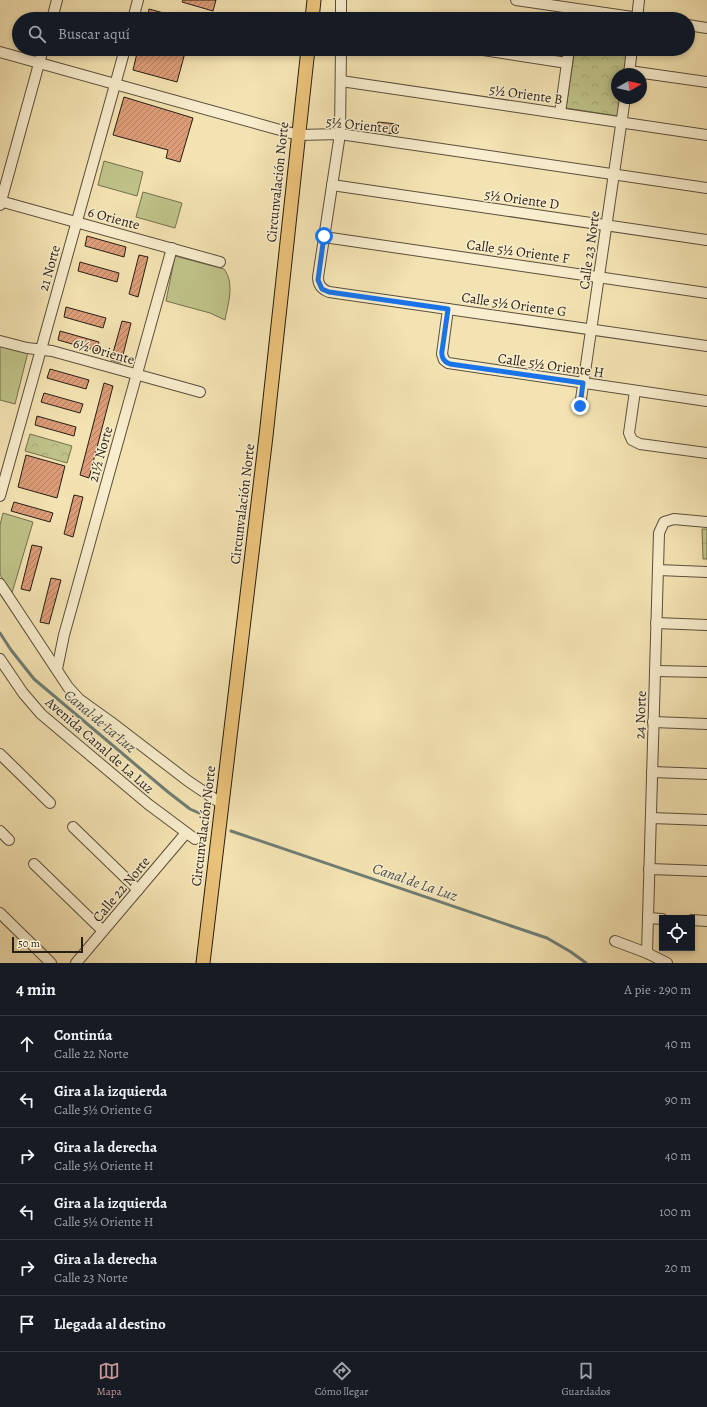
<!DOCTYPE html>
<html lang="es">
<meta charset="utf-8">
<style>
:root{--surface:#171b24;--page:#242831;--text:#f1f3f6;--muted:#9ea1a6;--line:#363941;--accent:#c59692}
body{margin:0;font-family:Alegreya,serif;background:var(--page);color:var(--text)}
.controls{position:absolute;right:12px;bottom:12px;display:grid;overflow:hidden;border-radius:0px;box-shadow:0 2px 6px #0003}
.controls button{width:36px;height:36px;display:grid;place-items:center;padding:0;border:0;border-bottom:1px solid var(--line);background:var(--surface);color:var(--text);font:20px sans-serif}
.compass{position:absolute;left:611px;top:68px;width:36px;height:36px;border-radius:50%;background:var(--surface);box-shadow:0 2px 6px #0003;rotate:81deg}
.scale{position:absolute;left:12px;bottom:10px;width:71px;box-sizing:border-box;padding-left:4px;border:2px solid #271e16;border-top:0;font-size:11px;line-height:14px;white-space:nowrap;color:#271e16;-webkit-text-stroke:3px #f8edcd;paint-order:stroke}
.stop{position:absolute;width:12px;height:12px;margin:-9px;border:3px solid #1a73e8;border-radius:50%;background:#fff}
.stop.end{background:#1a73e8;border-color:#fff;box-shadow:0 1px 4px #0008}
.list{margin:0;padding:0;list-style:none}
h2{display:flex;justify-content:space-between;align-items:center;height:52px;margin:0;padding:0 16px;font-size:17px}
h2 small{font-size:13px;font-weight:400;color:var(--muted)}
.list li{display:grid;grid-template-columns:26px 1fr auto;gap:12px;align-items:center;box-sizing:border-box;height:56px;padding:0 16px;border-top:1px solid var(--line)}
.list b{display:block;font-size:15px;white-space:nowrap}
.list p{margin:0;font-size:13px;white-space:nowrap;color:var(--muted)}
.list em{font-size:13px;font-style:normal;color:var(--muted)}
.icon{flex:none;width:22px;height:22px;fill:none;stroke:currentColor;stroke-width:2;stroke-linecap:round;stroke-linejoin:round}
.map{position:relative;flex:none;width:707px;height:963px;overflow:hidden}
.search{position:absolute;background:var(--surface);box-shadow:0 2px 6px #0003;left:12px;right:12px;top:12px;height:44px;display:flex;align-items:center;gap:10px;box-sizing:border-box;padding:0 14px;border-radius:22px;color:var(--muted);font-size:15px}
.sheet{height:388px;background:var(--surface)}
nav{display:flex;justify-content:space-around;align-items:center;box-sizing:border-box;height:56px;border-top:1px solid var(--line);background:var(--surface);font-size:11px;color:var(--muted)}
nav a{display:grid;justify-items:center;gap:2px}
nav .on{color:var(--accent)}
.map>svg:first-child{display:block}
.grass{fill:#bfc389;stroke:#737050}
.forest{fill:url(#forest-crowns);stroke:#737050}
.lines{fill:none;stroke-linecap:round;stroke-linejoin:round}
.stream{stroke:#6e7d74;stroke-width:3}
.building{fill:url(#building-hatch);stroke:#271e16}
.minor-casing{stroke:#5a4f3d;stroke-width:12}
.major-casing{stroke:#271e16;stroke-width:15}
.minor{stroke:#f8edcd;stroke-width:10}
.major{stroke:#eac279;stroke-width:13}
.route{stroke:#1a73e8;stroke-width:5}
.labels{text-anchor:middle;stroke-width:3;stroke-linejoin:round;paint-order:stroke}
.street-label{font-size:14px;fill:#271e16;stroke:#f8edcd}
.water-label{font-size:15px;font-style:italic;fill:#4a4e45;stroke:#f8edcd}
</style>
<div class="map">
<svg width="707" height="963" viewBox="0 0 707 963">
<defs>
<pattern id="forest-crowns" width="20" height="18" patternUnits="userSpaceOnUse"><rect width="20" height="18" fill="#bfc389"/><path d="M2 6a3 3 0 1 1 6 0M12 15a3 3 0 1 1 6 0" fill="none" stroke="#a4a776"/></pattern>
<pattern id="building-hatch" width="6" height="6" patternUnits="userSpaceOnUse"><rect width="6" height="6" fill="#dc9d78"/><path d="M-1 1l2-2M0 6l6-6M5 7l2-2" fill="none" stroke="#b27f61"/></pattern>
</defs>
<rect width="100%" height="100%" fill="#f4e3b2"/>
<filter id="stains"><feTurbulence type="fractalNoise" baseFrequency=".005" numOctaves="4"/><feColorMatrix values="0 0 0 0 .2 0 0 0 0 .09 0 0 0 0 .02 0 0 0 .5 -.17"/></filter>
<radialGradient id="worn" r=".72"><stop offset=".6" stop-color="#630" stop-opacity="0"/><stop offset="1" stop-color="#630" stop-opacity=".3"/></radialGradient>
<g class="grass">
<polygon points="104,161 143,172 137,196 98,185"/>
<polygon points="143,192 182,203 175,228 136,217"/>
<path d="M 175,256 L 224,269 C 235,283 228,304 225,320 L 210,313 L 166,301 Z"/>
<polygon points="0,346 28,352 15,404 0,400"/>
<polygon points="3,513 33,522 12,593 0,575 0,525"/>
</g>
<g class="forest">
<polygon points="575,49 628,49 625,74 617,74 617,98 621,98 618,116 566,108"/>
<polygon points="30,434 72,446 67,463 25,451"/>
<polygon points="702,529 707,529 707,559 703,559"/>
</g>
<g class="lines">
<g class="stream">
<polyline points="0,633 11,650 34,679 168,792 190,809 199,813"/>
<polyline points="231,831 547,938 571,952 586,963"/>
</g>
</g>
<g class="building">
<polygon points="183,0 216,0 213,11 182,2"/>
<polygon points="149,9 178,17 177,19 147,19"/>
<polygon points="138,49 186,49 177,82 133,70"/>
<polygon points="124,97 193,118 180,162 166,158 168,150 113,135"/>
<polygon points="378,122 397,124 396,134 376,132"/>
<polygon points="87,236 126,247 124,257 85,246"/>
<polygon points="139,255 148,257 138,297 129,294"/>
<polygon points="80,262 119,273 117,282 78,271"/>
<polygon points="66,307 106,318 103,328 64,317"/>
<polygon points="122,321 131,323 121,363 111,360"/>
<polygon points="60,331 99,342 97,351 58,340"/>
<polygon points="50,369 89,380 86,389 47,378"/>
<polygon points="104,383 113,386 89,478 80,475"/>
<polygon points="44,393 83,404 80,413 41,402"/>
<polygon points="37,416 76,427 74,436 35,425"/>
<polygon points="26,455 65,466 57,498 18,487"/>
<polygon points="74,495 83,497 73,537 64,534"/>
<polygon points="14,502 53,513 50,522 11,511"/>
<polygon points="32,545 42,547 30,591 21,589"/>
<polygon points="51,578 61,580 49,624 40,622"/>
</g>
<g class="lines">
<defs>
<g id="minor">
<polyline points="516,0 646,19"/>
<polyline points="52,19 57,0"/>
<polyline points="133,19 138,0"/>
<polyline points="341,19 341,0"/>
<polyline points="637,19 639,0"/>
<polyline points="688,25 707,28"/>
<path d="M 341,49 L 340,134 L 318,277 C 318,285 321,289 329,292 L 707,346"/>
<polyline points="477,49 567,63"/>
<polyline points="0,52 298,135 340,134 707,188"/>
<polyline points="629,71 707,82"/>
<polyline points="629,74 632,49"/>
<polyline points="341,81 707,135"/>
<polyline points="560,113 569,49"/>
<polyline points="332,185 707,240"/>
<polyline points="0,201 220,262"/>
<polyline points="0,205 43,49"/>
<polyline points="324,237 707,293"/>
<polyline points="448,309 442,354 444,360 448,363 707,401"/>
<polyline points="0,341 27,348 52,351 200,392"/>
<polyline points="635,391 629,433 632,440 640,444 707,453"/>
<polyline points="580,406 625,98"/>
<polyline points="0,496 125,49"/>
<polyline points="658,570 707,572"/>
<polyline points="0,584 68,687 79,699 111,722 188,781 222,804"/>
<polyline points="656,623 707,625"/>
<polyline points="0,659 23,693 41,714 148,804 195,839"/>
<polyline points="57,669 64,635 172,248"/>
<polyline points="655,671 707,672"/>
<polyline points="653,722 707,724"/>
<polyline points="0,754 50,803"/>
<polyline points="652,772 707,774"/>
<polyline points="651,818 707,820"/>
<polyline points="73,827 138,890"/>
<polyline points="0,831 9,840"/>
<polyline points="34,864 103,931"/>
<polyline points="649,869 707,871"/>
<polyline points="0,913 51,963"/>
<polyline points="648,918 662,919"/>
<polyline points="692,920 707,921"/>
<polyline points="615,941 647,953 667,963"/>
<polyline points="647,953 659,533 664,522 674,519 707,522"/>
<polyline points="76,963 186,833"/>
</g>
<g id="major">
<polyline points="312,19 314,0"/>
<polyline points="203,963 266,436 308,49"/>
</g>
</defs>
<use href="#minor" class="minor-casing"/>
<use href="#major" class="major-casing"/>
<use href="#minor" class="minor"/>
<use href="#major" class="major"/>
</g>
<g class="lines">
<path class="route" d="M 324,236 L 318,280 L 322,289 L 329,292 L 448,309 L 442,351 C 441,357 444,362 450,364 L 583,383 L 580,406"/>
</g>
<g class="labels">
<g class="street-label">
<text transform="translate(526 94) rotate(8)" y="5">5½ Oriente B</text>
<text transform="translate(363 125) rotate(6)" y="5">5½ Oriente C</text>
<text transform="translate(277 182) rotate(-84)" y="5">Circunvalación Norte</text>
<text transform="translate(522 199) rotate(8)" y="5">5½ Oriente D</text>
<text transform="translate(114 218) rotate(15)" y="5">6 Oriente</text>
<text transform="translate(589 250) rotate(-82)" y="5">Calle 23 Norte</text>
<text transform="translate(518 251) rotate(8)" y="5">Calle 5½ Oriente F</text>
<text transform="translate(49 268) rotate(-74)" y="5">21 Norte</text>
<text transform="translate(514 304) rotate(8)" y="5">Calle 5½ Oriente G</text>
<text transform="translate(104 351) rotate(16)" y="5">6½ Oriente</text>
<text transform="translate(551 365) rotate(8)" y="5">Calle 5½ Oriente H</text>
<text transform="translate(100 454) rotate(-74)" y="5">21½ Norte</text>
<text transform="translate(242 504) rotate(-83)" y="5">Circunvalación Norte</text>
<text transform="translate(640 715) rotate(-88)" y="5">24 Norte</text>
<text transform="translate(100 745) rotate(41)" y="5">Avenida Canal de La Luz</text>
<text transform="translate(203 826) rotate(-83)" y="5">Circunvalación Norte</text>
<text transform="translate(121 889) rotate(-50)" y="5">Calle 22 Norte</text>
</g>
<g class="water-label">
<text transform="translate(100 721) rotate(40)" y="5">Canal de La Luz</text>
<text transform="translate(415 882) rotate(19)" y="5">Canal de La Luz</text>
</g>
</g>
<rect width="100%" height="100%" filter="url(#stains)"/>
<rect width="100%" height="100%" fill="url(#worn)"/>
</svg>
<div class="controls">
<button><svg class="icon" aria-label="locate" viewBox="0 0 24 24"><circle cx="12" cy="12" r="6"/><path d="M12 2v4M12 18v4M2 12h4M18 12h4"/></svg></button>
</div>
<svg class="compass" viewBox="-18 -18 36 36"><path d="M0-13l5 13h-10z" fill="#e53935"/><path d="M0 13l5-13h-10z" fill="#9ea1a6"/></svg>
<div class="scale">50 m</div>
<div class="stop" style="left:324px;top:236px"></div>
<div class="stop end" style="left:580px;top:406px"></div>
<div class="search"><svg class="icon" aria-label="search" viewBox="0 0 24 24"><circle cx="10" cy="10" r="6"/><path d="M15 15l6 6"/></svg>Buscar aquí</div>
</div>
<section class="sheet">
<h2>4 min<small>A pie · 290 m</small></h2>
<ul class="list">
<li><svg class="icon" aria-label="ahead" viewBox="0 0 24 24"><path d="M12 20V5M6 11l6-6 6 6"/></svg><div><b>Continúa</b><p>Calle 22 Norte</p></div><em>40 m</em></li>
<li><svg class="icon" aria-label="left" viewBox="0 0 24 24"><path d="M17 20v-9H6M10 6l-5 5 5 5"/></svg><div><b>Gira a la izquierda</b><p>Calle 5½ Oriente G</p></div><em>90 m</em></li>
<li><svg class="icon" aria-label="right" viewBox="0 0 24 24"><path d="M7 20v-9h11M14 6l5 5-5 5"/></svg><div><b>Gira a la derecha</b><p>Calle 5½ Oriente H</p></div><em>40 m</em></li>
<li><svg class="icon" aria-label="left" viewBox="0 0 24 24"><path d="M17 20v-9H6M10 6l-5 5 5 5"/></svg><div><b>Gira a la izquierda</b><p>Calle 5½ Oriente H</p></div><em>100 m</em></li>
<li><svg class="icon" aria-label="right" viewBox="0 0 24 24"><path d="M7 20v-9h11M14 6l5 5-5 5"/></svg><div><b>Gira a la derecha</b><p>Calle 23 Norte</p></div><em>20 m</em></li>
<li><svg class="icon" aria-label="arrive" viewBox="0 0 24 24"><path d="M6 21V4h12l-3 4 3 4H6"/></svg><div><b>Llegada al destino</b></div></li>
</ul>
</section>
<nav>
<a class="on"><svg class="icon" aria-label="map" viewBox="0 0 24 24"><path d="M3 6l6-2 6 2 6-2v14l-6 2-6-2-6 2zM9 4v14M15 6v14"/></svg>Mapa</a>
<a><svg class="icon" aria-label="directions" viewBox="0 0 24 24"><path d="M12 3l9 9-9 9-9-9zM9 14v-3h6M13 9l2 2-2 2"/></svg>Cómo llegar</a>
<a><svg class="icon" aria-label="saved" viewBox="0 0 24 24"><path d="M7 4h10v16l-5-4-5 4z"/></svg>Guardados</a>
</nav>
